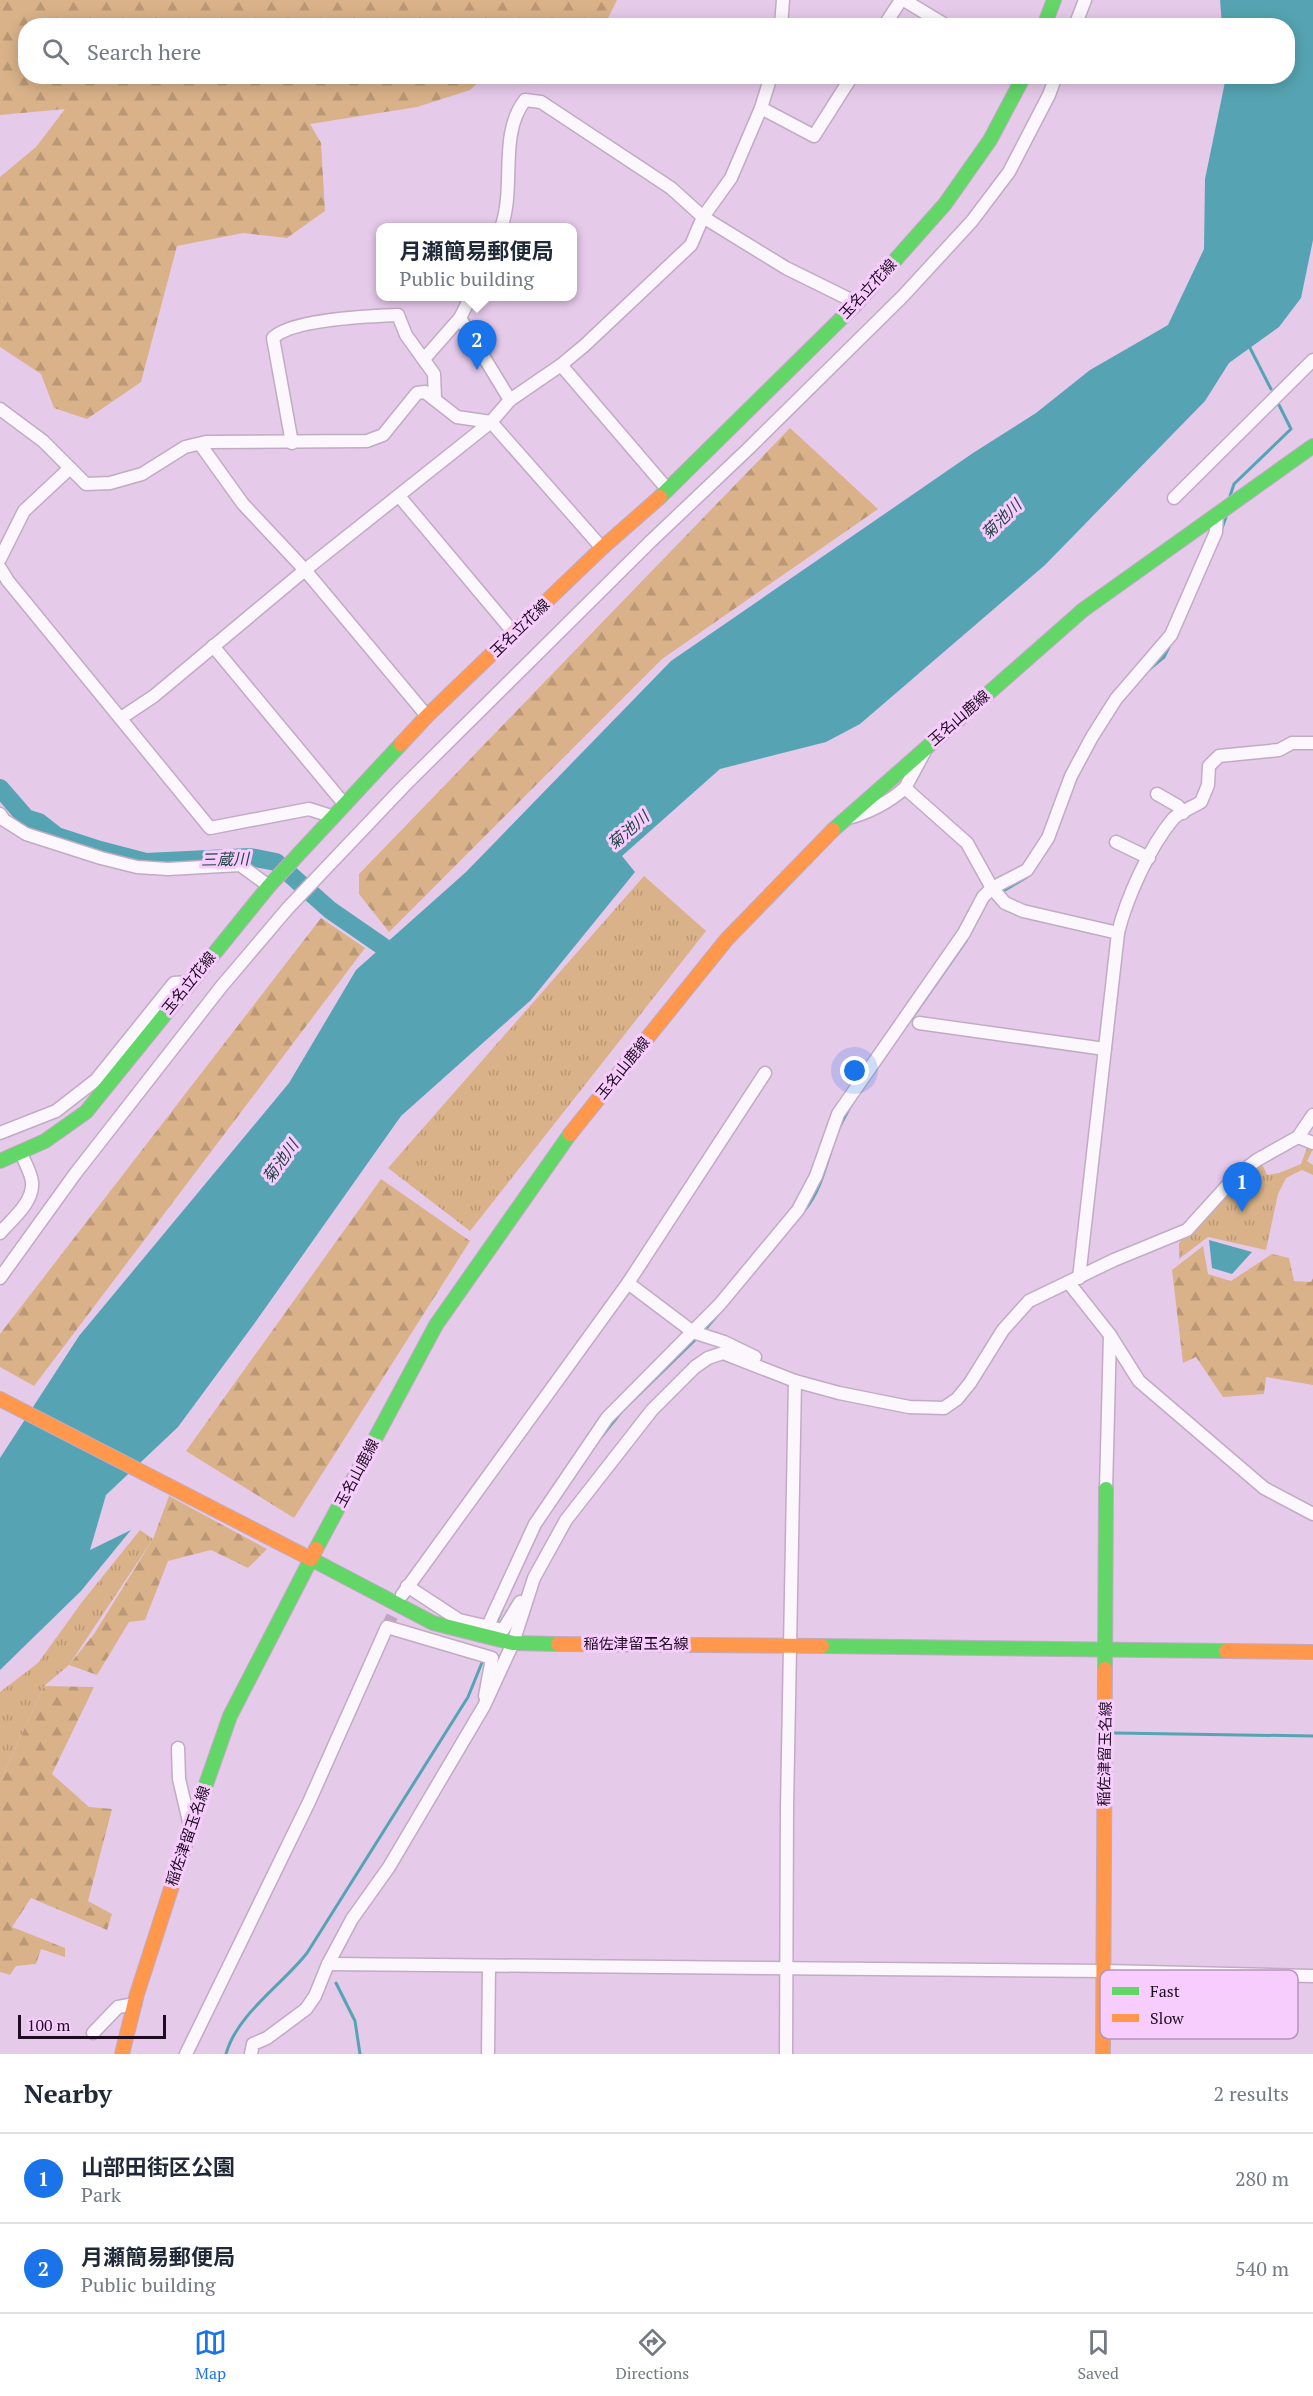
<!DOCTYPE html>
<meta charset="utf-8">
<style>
:root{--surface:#fff;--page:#f2f2f3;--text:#1f2937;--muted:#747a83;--line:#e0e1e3;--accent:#1a73e8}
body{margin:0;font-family:"PT Serif","Noto Sans JP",serif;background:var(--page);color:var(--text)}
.scale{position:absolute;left:18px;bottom:15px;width:148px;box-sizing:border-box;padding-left:6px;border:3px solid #1f0c22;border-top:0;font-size:16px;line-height:21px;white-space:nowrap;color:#1f0c22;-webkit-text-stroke:4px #f7cdfe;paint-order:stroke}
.you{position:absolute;left:855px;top:1071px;width:21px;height:21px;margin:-15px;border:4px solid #fff;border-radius:50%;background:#1a73e8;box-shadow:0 0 0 9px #1a73e833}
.badge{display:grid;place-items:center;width:39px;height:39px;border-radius:50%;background:var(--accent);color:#fff;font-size:20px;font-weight:700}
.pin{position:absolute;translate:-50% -50px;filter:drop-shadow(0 2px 3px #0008)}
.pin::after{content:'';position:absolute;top:32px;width:21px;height:18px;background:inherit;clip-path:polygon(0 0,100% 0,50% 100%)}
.popup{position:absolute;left:376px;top:223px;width:201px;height:78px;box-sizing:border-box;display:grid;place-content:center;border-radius:12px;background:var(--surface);filter:drop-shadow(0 2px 4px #0005);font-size:20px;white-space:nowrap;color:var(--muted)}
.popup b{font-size:22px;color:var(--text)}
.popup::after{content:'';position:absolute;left:50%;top:100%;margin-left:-12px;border:12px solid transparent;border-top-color:var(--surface)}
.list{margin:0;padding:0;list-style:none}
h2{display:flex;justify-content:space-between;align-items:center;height:78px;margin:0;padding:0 24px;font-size:26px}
h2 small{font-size:20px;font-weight:400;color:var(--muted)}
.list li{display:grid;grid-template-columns:39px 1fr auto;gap:18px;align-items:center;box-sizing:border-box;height:90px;padding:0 24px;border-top:2px solid var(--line)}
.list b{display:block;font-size:22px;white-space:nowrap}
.list p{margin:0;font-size:20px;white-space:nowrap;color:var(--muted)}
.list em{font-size:20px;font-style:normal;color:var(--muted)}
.icon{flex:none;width:33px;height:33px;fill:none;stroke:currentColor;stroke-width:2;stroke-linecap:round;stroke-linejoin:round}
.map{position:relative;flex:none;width:1313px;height:2054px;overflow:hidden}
.search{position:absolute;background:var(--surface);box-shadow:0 3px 15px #0003;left:18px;right:18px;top:18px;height:66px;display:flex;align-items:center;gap:15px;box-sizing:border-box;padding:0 21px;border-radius:24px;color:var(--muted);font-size:22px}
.sheet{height:258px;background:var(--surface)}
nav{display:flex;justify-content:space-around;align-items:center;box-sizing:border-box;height:84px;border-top:2px solid var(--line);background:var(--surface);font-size:16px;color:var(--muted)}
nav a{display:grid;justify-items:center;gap:3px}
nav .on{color:var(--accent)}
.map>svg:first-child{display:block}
.grass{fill:url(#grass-tufts)}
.forest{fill:url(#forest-firs)}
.water{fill:#56a4b3}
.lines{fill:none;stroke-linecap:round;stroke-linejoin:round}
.stream{stroke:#56a4b3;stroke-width:3}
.river{stroke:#56a4b3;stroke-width:18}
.street-tunnel{stroke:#bea4c2;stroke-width:12;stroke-dasharray:12 6;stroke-linecap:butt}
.street-casing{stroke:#c1abc4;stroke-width:15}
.fast-casing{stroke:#c1abc4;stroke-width:16}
.slow-casing{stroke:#c1abc4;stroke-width:16}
.street{stroke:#fbf7fc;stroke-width:12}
.fast{stroke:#63d668;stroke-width:14}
.slow{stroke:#ff974d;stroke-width:14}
.labels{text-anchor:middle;stroke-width:6;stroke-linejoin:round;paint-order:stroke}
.street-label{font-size:15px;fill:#1f0c22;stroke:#f7cdfe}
.water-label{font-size:16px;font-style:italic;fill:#244547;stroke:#f7cdfe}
.key{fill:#f7cdfe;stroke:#b693bc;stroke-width:1.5}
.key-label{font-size:16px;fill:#1f0c22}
</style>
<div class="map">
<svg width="1313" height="2054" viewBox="0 0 1313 2054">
<defs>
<pattern id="grass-tufts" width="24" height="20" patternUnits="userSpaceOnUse" patternTransform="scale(1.5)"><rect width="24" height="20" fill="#d9b289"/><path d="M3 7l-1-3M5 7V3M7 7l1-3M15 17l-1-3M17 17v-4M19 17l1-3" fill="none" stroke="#ba9876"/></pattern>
<pattern id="forest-firs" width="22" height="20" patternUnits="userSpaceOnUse" patternTransform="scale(1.5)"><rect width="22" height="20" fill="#d9b289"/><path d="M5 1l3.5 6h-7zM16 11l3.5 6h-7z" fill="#ba9876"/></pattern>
</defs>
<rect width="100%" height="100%" fill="#e6caea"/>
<g class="grass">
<polygon points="644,876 706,931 470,1231 388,1168"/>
<polygon points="1308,1145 1313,1149 1307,1161 1313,1165 1313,1175 1302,1170 1286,1178 1278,1194 1266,1250 1208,1237 1179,1259 1179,1243 1184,1236 1240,1177 1262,1164 1267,1175 1279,1173 1301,1164"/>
<polygon points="140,1530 153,1539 69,1665 44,1686 0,1782 0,1692 38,1663 82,1602"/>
</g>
<g class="forest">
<polygon points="0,0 617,0 604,26 26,26 26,76 484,77 470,90 417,107 310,124 321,143 325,211 287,238 243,233 177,246 141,382 87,419 54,408 41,374 0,347 0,177 36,147 65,109 0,115"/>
<polygon points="790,428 878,509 662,659 389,932 359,894 359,874"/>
<polygon points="321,918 365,948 34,1386 0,1367 0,1334"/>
<polygon points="381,1179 470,1241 294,1518 186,1451"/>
<polygon points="1203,1246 1208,1274 1231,1281 1272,1254 1289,1258 1294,1281 1311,1282 1313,1278 1313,1385 1266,1377 1264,1394 1223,1397 1196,1357 1183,1363 1172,1270"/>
<polygon points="169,1496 267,1549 248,1568 211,1550 168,1561 145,1620 129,1622 97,1675 69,1665 94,1634 153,1539"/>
<polygon points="44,1686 94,1687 52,1774 89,1807 112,1809 88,1901 112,1914 107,1930 31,1898 12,1927 65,1948 65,1957 41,1949 36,1964 16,1966 10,1975 0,1972 0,1782"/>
</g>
<g class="water">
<polygon points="1220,0 1313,0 1313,240 1301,298 1279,327 1229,363 1205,401 1045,565 860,724 826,742 720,769 622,856 635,872 531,1000 401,1116 254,1324 178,1427 106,1495 90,1550 131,1530 81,1591 0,1670 0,1458 79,1336 289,1083 356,970 466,872 671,661 973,453 1036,413 1090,370 1168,325 1204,249 1205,179 1226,77 1288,76 1288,26 1222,25"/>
<polygon points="1209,1240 1252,1252 1232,1274 1212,1268"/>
</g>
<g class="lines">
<g class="stream">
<polyline points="1249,346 1271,389"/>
<polyline points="1230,496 1234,484 1291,429 1279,405"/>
<polyline points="1221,531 1226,517"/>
<polyline points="1146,672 1164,657 1171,643"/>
<polyline points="1000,893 1027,877 1029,874"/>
<polyline points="915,1014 966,941"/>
<path d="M 804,1211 C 824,1187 827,1157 839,1128 C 843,1120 848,1111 852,1103"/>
<polyline points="704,1331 771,1251"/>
<polyline points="602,1436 622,1411 697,1338"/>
<polyline points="496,1624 502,1610"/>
<polyline points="1115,1733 1313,1736"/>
<polyline points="336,1983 355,2021 360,2054"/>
<path d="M 226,2054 C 237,2014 282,1985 307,1953 L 468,1697 L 483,1660"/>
</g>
<polyline class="river" points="0,788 26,818 39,822 57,836 100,850 146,862 250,857 276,862 330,910 401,959"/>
<polyline class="street-tunnel" points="387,1627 401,1598"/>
<defs>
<g id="street">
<polyline points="904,0 947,26"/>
<polyline points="781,26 783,0"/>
<polyline points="884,26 901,0"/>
<polyline points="1075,26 1085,0"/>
<polyline points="761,108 814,136 852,76"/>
<path d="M 501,228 C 516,187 498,135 525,100 L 541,102 L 671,188 L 703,217 L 786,268 L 857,303"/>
<polyline points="460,318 510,400"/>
<polyline points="424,359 460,318 471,296"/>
<polyline points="561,365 668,490"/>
<polyline points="0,409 43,441 86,484 110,483 142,474 185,447 206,442 367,441 383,435 417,393 425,392 457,417 491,422 602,548"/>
<path d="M 292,443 L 273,338 C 292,319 370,316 398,315 L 406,335 L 434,374 L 435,399"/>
<polyline points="200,444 243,504 305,570 427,716"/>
<polyline points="399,496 514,633"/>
<polyline points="1174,498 1313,360"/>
<polyline points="0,559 24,511 70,468"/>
<polyline points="0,568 8,581 210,828 309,809 334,817"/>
<polyline points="213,646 345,805"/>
<polyline points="121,718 154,696 305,570 491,422 510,400 561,365 585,345 691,245 703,217 731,178 761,108 771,76"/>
<polyline points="905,788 925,751"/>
<polyline points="1157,794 1178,806 1183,813"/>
<polyline points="0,814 4,820 26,834 101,858 137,867 168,869 240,865 269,886"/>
<path d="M 847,818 C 867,814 889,802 905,788 L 967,843 L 992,888 L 1005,903 L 1023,911 L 1118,933"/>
<polyline points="1116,842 1149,858"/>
<polyline points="919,1023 1105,1049"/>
<polyline points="0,1133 56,1111 96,1080 174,983 189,982"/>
<polyline points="1298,1137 1313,1143"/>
<path d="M 0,1233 C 12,1219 34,1202 32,1182 C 31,1173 25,1163 22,1155"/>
<polyline points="0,1278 75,1174 221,987 288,908 405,785 651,541 748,449 903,296 972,221 1009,172 1049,95 1056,76"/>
<path d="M 1079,1278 L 1118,933 C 1126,899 1150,846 1173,819 C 1179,812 1193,807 1201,802 L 1208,785 L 1209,766 L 1219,756 L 1279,750 L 1292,743 L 1313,743"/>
<polyline points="628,1283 693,1332 724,1342 755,1357"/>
<polyline points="1069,1283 1110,1335 1139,1381 1264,1488 1313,1514"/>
<polyline points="1106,1489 1110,1335"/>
<polyline points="407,1586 459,1620 503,1630 520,1602"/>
<polyline points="402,1595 628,1283 765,1073"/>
<polyline points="487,1628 535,1524 607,1418 720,1304 798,1210 816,1176 838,1114 964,933 983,897 992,888 1027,870 1048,838 1071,776 1092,737 1116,699 1171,635 1216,532 1217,514"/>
<polyline points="178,1748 179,1779 190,1826"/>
<polyline points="328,1964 1105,1971 1313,1976"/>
<polyline points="93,2033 118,2007 135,2004"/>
<polyline points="186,2054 309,1802 387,1627 492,1658 485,1696"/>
<polyline points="251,2054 253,2044 267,2038 306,2009 315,1996 328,1964 352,1919 389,1867 484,1706 513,1643 534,1578 566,1520 652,1410 695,1367 708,1358 723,1353 795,1381 839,1393 909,1407 944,1408 957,1399 970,1383 1003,1330 1029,1301 1114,1260 1187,1230 1236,1176 1257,1160 1298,1137 1313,1115"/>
<polyline points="488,2054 489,1967"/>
<polyline points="786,2054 787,1807 795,1381"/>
</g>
<g id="fast">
<polyline points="1044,26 1054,0"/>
<polyline points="660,497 857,303 945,204 990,140 1024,76"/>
<polyline points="833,830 1083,610 1313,446"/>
<polyline points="0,1161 45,1141 86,1112 269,886 401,744"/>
<polyline points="316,1549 436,1325 570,1134"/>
<polyline points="822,1646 1226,1651"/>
<polyline points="1105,1669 1106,1489"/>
<polyline points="190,1830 230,1716 311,1559 433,1623 513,1643 558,1644"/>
</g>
<g id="slow">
<polyline points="401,744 427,716 602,548 660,497"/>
<polyline points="570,1134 727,939 833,830"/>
<polyline points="0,1399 311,1559 316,1549"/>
<polyline points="558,1644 822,1646"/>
<polyline points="1226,1651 1313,1652"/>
<polyline points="122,2054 137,1994 190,1830"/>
<polyline points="1103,2054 1105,1669"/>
</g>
</defs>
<use href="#street" class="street-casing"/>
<use href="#fast" class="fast-casing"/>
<use href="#slow" class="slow-casing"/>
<use href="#street" class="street"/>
<use href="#fast" class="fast"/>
<use href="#slow" class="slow"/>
</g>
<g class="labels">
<g class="street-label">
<text transform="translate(868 289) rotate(-47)" y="5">玉名立花線</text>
<text transform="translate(520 628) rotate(-44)" y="5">玉名立花線</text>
<text transform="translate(959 718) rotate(-41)" y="5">玉名山鹿線</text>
<text transform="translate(189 983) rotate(-51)" y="5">玉名立花線</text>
<text transform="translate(623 1068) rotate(-51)" y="5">玉名山鹿線</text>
<text transform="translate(357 1473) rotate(-62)" y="5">玉名山鹿線</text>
<text x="636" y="1649">稲佐津留玉名線</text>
<text transform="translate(1105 1754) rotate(-89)" y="5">稲佐津留玉名線</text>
<text transform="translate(188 1836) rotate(-71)" y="5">稲佐津留玉名線</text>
</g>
<g class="water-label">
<text transform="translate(1001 519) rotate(-44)" y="6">菊池川</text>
<text transform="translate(628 830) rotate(-41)" y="6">菊池川</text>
<text transform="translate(225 859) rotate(-1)" y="6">三蔵川</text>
<text transform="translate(280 1161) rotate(-54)" y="6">菊池川</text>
</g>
</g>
<rect x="1100" y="1970" width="198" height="69" rx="9" class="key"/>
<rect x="1112" y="1987" width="27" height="8" fill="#63d668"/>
<rect x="1112" y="2014" width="27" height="8" fill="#ff974d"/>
<g class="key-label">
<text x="1150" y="1997">Fast</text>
<text x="1150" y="2024">Slow</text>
</g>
</svg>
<div class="scale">100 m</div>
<div class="you"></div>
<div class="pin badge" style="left:1242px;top:1212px">1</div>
<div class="pin badge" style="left:477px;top:370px">2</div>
<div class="popup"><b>月瀬簡易郵便局</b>Public building</div>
<div class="search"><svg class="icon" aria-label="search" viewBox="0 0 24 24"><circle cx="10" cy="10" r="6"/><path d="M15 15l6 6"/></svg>Search here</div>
</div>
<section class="sheet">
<h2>Nearby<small>2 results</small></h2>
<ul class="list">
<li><span class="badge">1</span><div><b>山部田街区公園</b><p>Park</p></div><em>280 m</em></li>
<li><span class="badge">2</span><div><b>月瀬簡易郵便局</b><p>Public building</p></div><em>540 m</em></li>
</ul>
</section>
<nav>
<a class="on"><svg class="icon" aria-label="map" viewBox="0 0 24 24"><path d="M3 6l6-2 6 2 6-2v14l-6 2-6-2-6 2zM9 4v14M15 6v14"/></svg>Map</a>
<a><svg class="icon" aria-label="directions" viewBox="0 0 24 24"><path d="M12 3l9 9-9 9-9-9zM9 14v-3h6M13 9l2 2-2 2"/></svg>Directions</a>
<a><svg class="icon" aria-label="saved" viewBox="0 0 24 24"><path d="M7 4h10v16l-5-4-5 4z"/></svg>Saved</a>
</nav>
